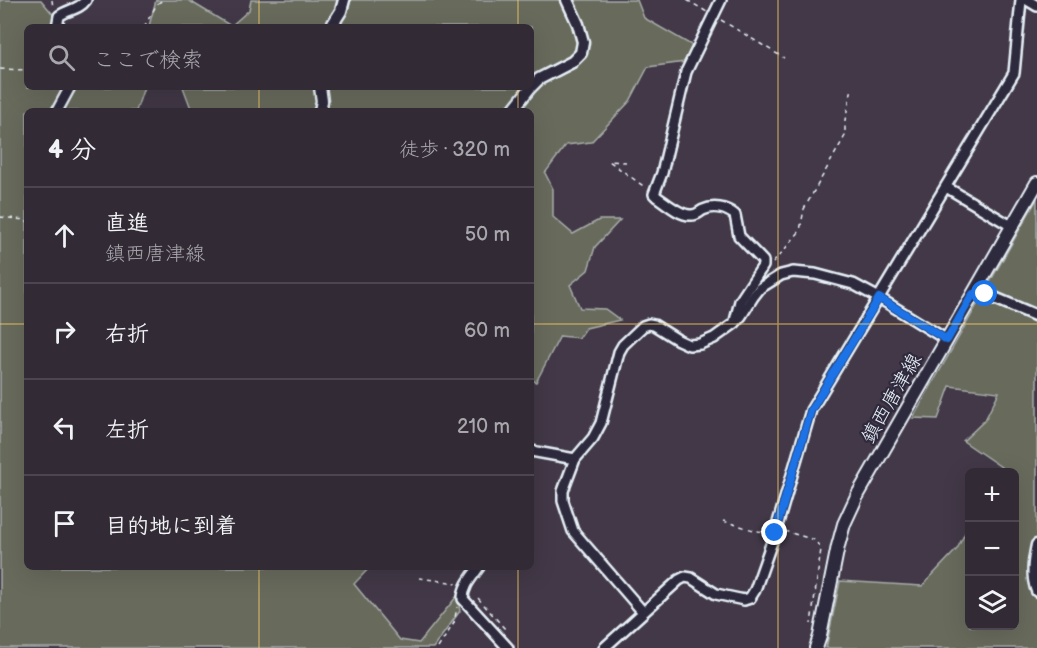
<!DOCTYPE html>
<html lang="ja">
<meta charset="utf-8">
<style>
:root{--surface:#322a35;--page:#3a323d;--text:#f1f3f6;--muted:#a8a7ad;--line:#4d4650}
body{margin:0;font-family:"Balsamiq Sans","Klee One",sans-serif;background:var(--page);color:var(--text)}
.controls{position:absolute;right:18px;bottom:18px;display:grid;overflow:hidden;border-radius:9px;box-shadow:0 6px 24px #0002}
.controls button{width:54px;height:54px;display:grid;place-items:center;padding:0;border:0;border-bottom:2px solid var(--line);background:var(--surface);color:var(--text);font:30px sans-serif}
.stop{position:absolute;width:18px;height:18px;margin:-14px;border:4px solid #1a73e8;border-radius:50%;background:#fff}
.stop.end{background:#1a73e8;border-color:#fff;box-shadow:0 2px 6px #0008}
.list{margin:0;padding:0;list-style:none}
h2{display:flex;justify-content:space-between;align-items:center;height:78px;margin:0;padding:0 24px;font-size:26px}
h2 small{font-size:20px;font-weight:400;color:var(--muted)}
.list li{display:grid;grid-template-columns:39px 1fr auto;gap:18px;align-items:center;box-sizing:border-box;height:96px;padding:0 24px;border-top:2px solid var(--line)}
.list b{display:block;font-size:22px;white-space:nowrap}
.list p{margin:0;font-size:20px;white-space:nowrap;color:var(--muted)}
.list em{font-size:20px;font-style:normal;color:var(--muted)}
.icon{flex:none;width:33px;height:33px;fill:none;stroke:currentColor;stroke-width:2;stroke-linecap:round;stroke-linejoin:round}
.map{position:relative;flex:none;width:1037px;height:648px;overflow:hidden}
.search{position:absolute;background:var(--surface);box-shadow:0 6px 24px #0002;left:24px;top:24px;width:510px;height:66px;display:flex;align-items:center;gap:15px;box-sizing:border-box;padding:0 21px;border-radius:9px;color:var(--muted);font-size:22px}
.panel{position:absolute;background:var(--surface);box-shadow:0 6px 24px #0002;left:24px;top:108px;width:510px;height:462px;border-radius:9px}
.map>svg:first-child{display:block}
.green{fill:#676a5c;stroke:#a8aeaa;stroke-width:1.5}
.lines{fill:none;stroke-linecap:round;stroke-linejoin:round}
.minor-casing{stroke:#e8f1f8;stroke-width:14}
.tertiary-casing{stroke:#e8f1f8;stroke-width:15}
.secondary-casing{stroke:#e8f1f8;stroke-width:16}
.path{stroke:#e8f1f8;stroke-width:1.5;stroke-dasharray:4.5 4.5;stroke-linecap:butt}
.minor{stroke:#2f2a3d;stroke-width:9}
.tertiary{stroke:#2f2a3d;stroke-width:10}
.secondary{stroke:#2f2a3d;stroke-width:12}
.route{stroke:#1a73e8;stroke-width:8}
.grid{fill:none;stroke:#ffd166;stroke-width:1.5;stroke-opacity:0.55}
.labels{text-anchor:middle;stroke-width:4.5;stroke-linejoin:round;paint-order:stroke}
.street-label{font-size:20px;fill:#e8f1f8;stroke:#2f2a3d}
</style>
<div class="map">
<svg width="1037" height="648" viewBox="0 0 1037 648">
<rect width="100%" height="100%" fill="#423847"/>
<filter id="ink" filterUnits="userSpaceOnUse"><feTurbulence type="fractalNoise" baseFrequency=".0167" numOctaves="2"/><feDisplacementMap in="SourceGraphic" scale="12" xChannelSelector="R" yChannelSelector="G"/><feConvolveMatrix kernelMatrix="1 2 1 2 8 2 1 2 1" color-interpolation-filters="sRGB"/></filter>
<g filter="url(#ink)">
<g class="green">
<polygon points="0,0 41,0 56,18 55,27 27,27 27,87 144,87 136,111 27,111 27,567 370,567 354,584 400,640 419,643 457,596 460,611 433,648 0,648"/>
<polygon points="156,0 188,0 231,26 249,10 251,0 637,0 644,18 693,46 685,62 648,67 630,101 591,142 566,145 545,173 553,189 553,217 573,234 599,220 620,220 595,247 588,270 570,285 580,308 605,309 620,320 586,328 579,338 560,336 536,382 531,380 531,111 192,111 183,87 531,87 531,27 150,27 149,26"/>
<polygon points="1037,199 1037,648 826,648 840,581 922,586 957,549 969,525 970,626 1014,626 1014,472 998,472 1001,467 963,441 985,420 999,392 950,386 938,419 913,418"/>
</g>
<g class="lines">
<defs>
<g id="minor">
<path d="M 721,0 L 686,72 L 662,173 L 654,194 L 657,197 C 666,203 679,215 690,215 C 696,216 699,212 703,210 C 714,205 726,208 735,215 L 739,236 L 763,261 L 763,266 L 740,301 L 735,321"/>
<polyline points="1027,0 1037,6"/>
<path d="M 57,27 L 59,16 C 68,9 79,10 86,0"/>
<polyline points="57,111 70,87"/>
<polyline points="946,187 1008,224"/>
<polyline points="531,451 575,459"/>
<path d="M 479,567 C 472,577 463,586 463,599 L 508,648"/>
<polyline points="643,612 573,531 563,501 563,491 575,459 593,438 601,423 619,352 623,345 643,326 649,324 654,325 678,340 689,345 700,344 714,338 735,323 741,316 753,297 760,288 781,275 793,272 815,274 853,284 879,298 947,340"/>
<polyline points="604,648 679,580 685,577 691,578 716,594 744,600 750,598 755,590 775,533 811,410 1014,73 1021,0"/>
</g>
<g id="tertiary">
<polyline points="331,27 341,11 344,0"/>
<polyline points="320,87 322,101 320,111"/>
<polyline points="512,111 530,88 539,79 572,62 581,53 583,42 578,24 567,0"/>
<polyline points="973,294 985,294 1037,316"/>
<path d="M 1037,545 C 1034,559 1031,576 1037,591"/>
</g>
<polyline id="secondary" points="816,648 820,636 838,546 844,524 857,496 1037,183"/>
</defs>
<use href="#minor" class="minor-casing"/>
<use href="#tertiary" class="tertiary-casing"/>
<use href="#secondary" class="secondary-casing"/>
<g class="path">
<polyline points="52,0 53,8"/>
<polyline points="687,0 707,12"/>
<polyline points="721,20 784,58"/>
<polyline points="144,27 157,4 163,0"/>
<polyline points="0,69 27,70"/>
<polyline points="626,162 609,161 646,188"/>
<polyline points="0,217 25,220 27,222"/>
<polyline points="773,263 800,231 804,209 845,136 845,120 852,88"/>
<polyline points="723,521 757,531 765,532"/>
<polyline points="784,531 815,540 821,549 811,624"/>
<polyline points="419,578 457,583"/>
<polyline points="478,598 505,629 505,632"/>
<polyline points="438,648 454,623 457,607"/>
</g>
<use href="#minor" class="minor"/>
<use href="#tertiary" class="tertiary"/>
<use href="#secondary" class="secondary"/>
</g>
</g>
<g class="lines" filter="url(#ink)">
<polyline class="route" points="775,533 811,410 879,298 947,340 973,294 985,294"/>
</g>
<path class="grid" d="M 259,0 L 259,27M 518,0 L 518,27M 778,0 L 778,648M 259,87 L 259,111M 518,87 L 518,111M 0,324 L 27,324M 531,324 L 1037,324M 259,567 L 259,648M 518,567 L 518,648"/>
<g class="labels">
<g class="street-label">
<text transform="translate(891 398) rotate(-60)" y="7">鎮西唐津線</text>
</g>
</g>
</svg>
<div class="controls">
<button>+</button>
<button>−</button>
<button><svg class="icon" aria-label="layers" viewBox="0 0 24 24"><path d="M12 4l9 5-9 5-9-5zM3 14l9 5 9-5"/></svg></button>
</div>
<div class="stop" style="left:985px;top:294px"></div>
<div class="stop end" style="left:775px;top:533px"></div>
<div class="search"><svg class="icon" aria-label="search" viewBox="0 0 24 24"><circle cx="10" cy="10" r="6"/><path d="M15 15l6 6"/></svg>ここで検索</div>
<section class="panel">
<h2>4 分<small>徒歩 · 320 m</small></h2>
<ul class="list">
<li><svg class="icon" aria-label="ahead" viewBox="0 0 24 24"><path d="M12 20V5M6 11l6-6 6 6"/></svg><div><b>直進</b><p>鎮西唐津線</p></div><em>50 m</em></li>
<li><svg class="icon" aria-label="right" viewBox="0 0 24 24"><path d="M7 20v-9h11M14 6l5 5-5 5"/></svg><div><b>右折</b></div><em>60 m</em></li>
<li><svg class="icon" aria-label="left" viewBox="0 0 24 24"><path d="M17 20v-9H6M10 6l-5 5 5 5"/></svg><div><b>左折</b></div><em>210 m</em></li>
<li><svg class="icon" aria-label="arrive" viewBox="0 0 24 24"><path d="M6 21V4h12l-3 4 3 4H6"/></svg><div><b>目的地に到着</b></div></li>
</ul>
</section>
</div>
